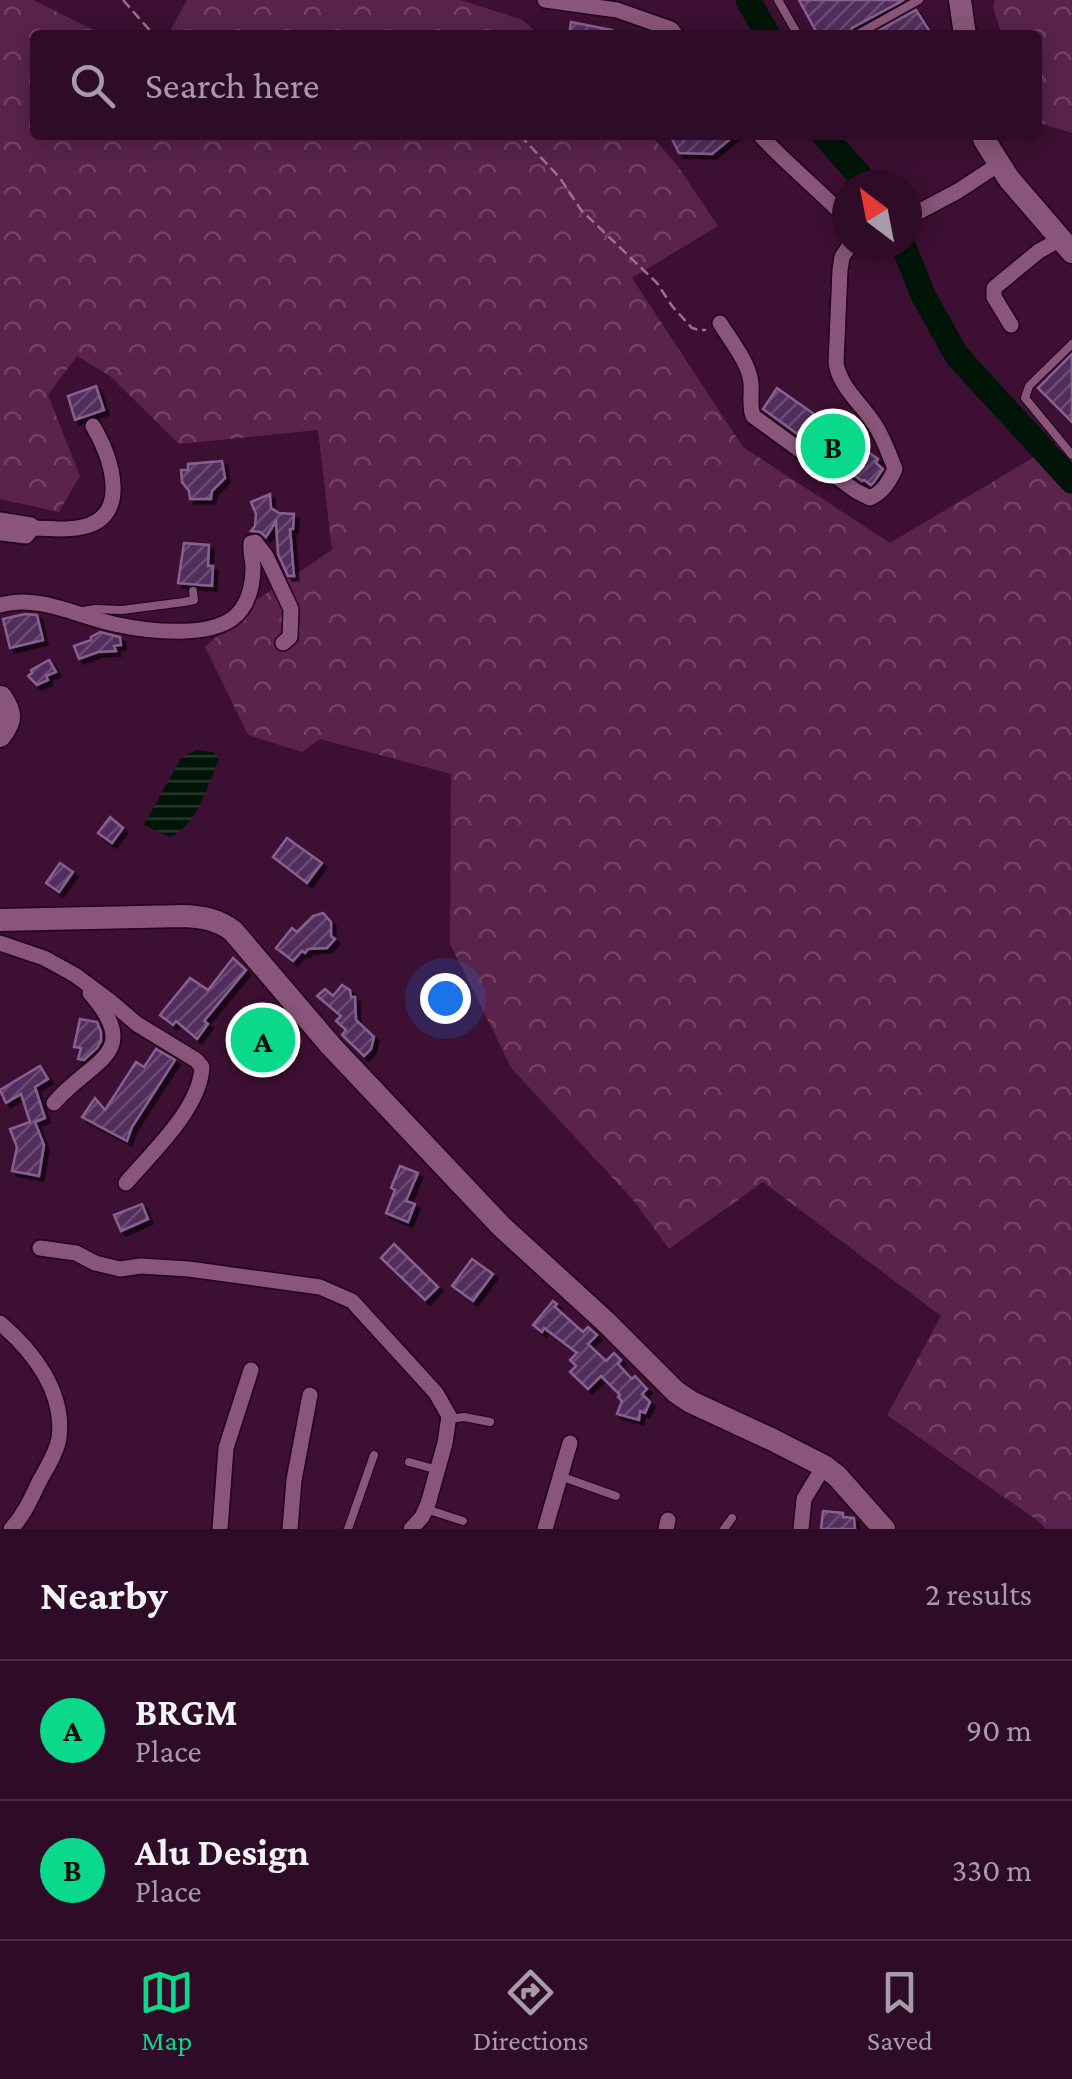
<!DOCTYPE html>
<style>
:root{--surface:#2e0b26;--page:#36142e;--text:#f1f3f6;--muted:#a79ba7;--line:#492b43;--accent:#0ad98b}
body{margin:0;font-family:"Crimson Pro",serif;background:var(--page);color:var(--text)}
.compass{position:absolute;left:832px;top:170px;width:90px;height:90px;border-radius:50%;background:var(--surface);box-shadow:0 5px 25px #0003;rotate:328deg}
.you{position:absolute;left:445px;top:998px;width:35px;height:35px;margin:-25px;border:8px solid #fff;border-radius:50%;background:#1a73e8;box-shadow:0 0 0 15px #1a73e833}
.badge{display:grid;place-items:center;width:65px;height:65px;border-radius:50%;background:var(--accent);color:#111;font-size:32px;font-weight:700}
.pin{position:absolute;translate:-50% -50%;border:5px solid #fff;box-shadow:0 2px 10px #0006}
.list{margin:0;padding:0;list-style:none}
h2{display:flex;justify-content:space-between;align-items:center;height:130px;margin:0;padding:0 40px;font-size:42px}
h2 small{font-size:32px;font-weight:400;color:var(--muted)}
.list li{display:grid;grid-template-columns:65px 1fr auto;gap:30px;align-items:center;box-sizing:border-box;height:140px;padding:0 40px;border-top:2px solid var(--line)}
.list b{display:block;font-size:38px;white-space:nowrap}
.list p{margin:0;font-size:32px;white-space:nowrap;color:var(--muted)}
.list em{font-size:32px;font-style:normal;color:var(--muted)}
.icon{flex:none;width:55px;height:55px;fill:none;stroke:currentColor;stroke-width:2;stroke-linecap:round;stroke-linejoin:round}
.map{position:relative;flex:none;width:1072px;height:1529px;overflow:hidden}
.search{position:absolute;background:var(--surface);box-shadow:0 5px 25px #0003;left:30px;right:30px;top:30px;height:110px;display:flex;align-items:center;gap:25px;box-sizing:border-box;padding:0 35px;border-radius:10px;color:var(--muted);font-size:38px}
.sheet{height:410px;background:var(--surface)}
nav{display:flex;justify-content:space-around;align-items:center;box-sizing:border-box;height:140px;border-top:2px solid var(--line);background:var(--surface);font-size:28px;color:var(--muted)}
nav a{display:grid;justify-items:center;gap:5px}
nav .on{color:var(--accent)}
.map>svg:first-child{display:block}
.forest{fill:url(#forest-crowns)}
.water{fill:url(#water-rules)}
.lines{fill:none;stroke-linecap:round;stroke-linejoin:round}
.river{stroke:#001508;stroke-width:25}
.building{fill:url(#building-hatch);stroke:#876192;stroke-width:2.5;filter:url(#shadow)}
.lane-casing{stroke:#22001a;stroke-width:10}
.street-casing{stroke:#22001a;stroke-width:18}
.secondary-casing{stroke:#22001a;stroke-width:25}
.path{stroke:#99738e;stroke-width:2.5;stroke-dasharray:10 5;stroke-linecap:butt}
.lane{stroke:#89557a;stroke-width:8}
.street{stroke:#89557a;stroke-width:15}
.secondary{stroke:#89557a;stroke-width:22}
</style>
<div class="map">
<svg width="1072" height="1529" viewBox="0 0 1072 1529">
<defs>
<pattern id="forest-crowns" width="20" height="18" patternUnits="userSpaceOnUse" patternTransform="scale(2.5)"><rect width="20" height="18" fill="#59234b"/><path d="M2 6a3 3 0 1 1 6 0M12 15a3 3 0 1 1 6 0" fill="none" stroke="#714265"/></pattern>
<pattern id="water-rules" width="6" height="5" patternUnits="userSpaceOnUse" patternTransform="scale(2.5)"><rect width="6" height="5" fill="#001508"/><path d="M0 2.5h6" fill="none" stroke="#26362c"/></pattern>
<pattern id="building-hatch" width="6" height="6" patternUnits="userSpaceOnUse" patternTransform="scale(2.5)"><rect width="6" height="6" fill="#522f5c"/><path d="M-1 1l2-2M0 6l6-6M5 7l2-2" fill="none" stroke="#6c4c74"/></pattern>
<filter id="shadow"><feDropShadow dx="4.5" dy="4.5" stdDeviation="0" flood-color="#0009"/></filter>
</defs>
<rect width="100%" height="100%" fill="#3d0f32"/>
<g class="forest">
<polygon points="0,0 33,0 104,35 35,35 35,135 651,135 677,165 718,226 632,278 743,447 890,543 1056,444 1072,461 1072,1529 1046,1529 1038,1521 887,1415 941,1316 763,1182 669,1249 634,1201 512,1069 450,944 451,774 320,739 302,752 248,735 205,647 258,599 332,550 318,430 179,444 110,376 77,356 48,395 80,476 59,512 0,499"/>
<polygon points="187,0 460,0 523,20 539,35 168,35"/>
<polygon points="995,0 1072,0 1072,133 1037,122 1037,35 1002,35 993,8"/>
</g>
<path class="water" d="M 196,750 L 213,752 L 219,759 C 207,786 198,825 170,837 L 144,825 L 181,758 Z"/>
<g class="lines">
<g class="river">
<polyline points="748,0 768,35"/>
<polyline points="824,135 868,185"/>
<polyline points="903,245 924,297 957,356 1072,481"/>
</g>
</g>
<g class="building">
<polygon points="799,0 904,0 852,28 849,35 818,35"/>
<polygon points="916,10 932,35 871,35"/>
<polygon points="571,22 612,30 612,35 569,35"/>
<polygon points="670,135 735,135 712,154 679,153"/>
<polygon points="1072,354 1072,422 1038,388"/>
<polygon points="96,386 104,410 75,420 68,396"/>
<polygon points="777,388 831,426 837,418 846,425 841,433 878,459 876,463 883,469 874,482 871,485 864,480 862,481 763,409"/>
<polygon points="222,461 225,478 212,491 211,499 190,499 189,491 182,482 181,470 188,470 188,464"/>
<polygon points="270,494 271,508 279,513 294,514 293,529 290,529 294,576 288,576 278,554 276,521 266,537 260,532 251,531 255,526 256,514 251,502"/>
<polygon points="184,543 209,545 208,566 213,566 212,586 178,583"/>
<polygon points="25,614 37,615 43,640 10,648 3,619"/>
<polygon points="100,632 120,637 121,645 114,646 116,651 98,652 79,659 74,646 91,640 91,637"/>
<polygon points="49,660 56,672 46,676 48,680 37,685 28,676 32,673 31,670"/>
<polygon points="110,817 123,828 112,843 98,833"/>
<polygon points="287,838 322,863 307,883 273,857"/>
<polygon points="60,863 73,872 59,892 46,883"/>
<polygon points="323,913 331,922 331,936 335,939 327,948 308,949 305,953 302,951 293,961 276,948 292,928 297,932 313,916"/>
<polygon points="233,958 246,970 204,1021 208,1024 197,1039 176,1021 173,1025 160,1015 190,978 208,990"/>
<polygon points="342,985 350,990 351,997 355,997 356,1020 374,1037 371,1049 364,1056 342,1035 346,1030 336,1021 341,1016 317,996 325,989 333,996"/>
<polygon points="80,1019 97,1022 101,1032 101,1041 97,1048 84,1060 78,1059 81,1048 74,1047"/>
<polygon points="270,1020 281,1028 255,1060 244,1051"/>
<polygon points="156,1049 175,1060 132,1127 127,1141 82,1117 95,1098 105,1110 136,1062 144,1067"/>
<polygon points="40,1066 48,1079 35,1087 45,1118 35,1122 44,1145 39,1176 12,1171 17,1147 10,1129 30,1122 21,1094 6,1103 0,1090"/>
<polygon points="400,1166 418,1173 406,1201 415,1204 408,1222 386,1213 395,1190 391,1188"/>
<polygon points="142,1204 148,1219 121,1231 114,1215"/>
<polygon points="394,1244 438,1287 425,1300 381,1258"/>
<polygon points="472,1259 493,1274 473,1301 452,1286"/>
<polygon points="553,1301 557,1304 555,1307 583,1332 588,1327 597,1335 588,1344 606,1361 614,1353 621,1360 618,1364 632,1379 635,1376 647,1389 642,1394 650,1402 645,1413 640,1411 639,1420 617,1414 622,1401 618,1397 620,1395 601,1376 588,1389 570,1372 576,1366 570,1360 577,1353 544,1328 542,1332 533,1325"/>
<polygon points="823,1511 843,1513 843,1517 854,1518 855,1529 821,1529"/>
</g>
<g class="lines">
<defs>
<g id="lane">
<polyline points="778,0 798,35"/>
<polyline points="856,35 919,0"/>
<polyline points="1072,344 1029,386 1025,398 1072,455"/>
<polyline points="83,611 95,609 122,610 184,602 194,600 193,591"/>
<polyline points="449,1419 464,1417 490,1422"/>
<polyline points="409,1462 438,1470"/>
<polyline points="560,1476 616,1496"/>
<polyline points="426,1509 463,1521"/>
<polyline points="348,1529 374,1455"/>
<polyline points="724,1529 732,1518"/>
</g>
<g id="street">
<polyline points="545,0 617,10 671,29 676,35"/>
<path d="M 760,135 C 788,165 819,190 847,219"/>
<polyline points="907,218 958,191 999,164"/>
<path d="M 720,323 C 730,340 749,362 751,383 C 752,395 749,405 753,416 L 856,491 L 870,498 C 883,492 889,482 895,469 C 889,454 884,439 875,425 C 862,404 840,388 836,363 L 840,270 L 842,257 L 850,245"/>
<polyline points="1011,325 994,297 994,288 1039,251 1059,240"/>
<polyline points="0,520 31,525 33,528 26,536 0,533"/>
<path d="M 33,528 C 49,528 65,531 82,527 C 132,517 111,457 93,426"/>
<path d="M 0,605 C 38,594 77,616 114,624 C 146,631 219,641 241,610 C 250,598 253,580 253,566 C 252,557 250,551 251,543 L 255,542 L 266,556 L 291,609 L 290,637 L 283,643"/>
<path d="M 0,943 L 44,958 L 75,975 L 110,1001 L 137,1024 L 196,1060 L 202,1067 C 200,1109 152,1152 126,1183"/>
<path d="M 54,1103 C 91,1059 144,1055 90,993"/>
<polyline points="40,1248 76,1253 95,1263 120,1269 141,1266 189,1269 320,1287 352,1301 436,1393 449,1416 445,1443 428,1504 422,1517 411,1529"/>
<path d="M 0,1323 C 33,1351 65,1392 59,1438 C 57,1452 46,1469 39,1482 C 31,1499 24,1515 11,1529"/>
<polyline points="220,1529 226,1448 251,1370"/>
<polyline points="290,1529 294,1480 310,1395"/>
<polyline points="545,1529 570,1443"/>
<polyline points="666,1529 668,1520"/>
<polyline points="801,1529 804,1499 824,1466"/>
</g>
<g id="secondary">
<polyline points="960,0 965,35"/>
<polyline points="983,135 985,141 1009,179 1072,252"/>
<path d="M 0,736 C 12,721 12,713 1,697"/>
<path d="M 0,920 L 184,916 C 203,917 217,919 233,931 L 331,1046 L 501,1226 L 606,1322 L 676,1392 L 691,1402 L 771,1439 L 824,1466 L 837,1476 L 884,1529"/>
</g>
</defs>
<use href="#lane" class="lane-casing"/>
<use href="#street" class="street-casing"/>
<use href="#secondary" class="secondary-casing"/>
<g class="path">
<polyline points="123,0 154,35"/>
<polyline points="520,135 560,178 581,210 657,283 672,306 692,328 699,330 706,330"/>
</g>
<use href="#lane" class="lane"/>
<use href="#street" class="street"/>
<use href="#secondary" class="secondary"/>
</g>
</svg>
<svg class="compass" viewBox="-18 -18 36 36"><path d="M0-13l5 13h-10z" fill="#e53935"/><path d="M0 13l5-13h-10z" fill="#a79ba7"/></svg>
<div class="you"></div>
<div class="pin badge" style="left:263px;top:1040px">A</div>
<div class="pin badge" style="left:833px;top:446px">B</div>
<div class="search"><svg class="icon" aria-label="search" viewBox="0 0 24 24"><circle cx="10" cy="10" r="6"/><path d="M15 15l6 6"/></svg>Search here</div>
</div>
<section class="sheet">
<h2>Nearby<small>2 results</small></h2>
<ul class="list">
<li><span class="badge">A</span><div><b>BRGM</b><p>Place</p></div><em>90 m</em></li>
<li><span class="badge">B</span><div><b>Alu Design</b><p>Place</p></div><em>330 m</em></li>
</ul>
</section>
<nav>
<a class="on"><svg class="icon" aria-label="map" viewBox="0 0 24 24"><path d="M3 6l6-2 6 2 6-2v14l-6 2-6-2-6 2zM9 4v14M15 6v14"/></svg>Map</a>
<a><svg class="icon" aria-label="directions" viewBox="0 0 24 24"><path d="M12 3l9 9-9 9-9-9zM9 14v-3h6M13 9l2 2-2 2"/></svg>Directions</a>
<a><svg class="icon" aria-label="saved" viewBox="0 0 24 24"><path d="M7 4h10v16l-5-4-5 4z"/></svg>Saved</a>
</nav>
